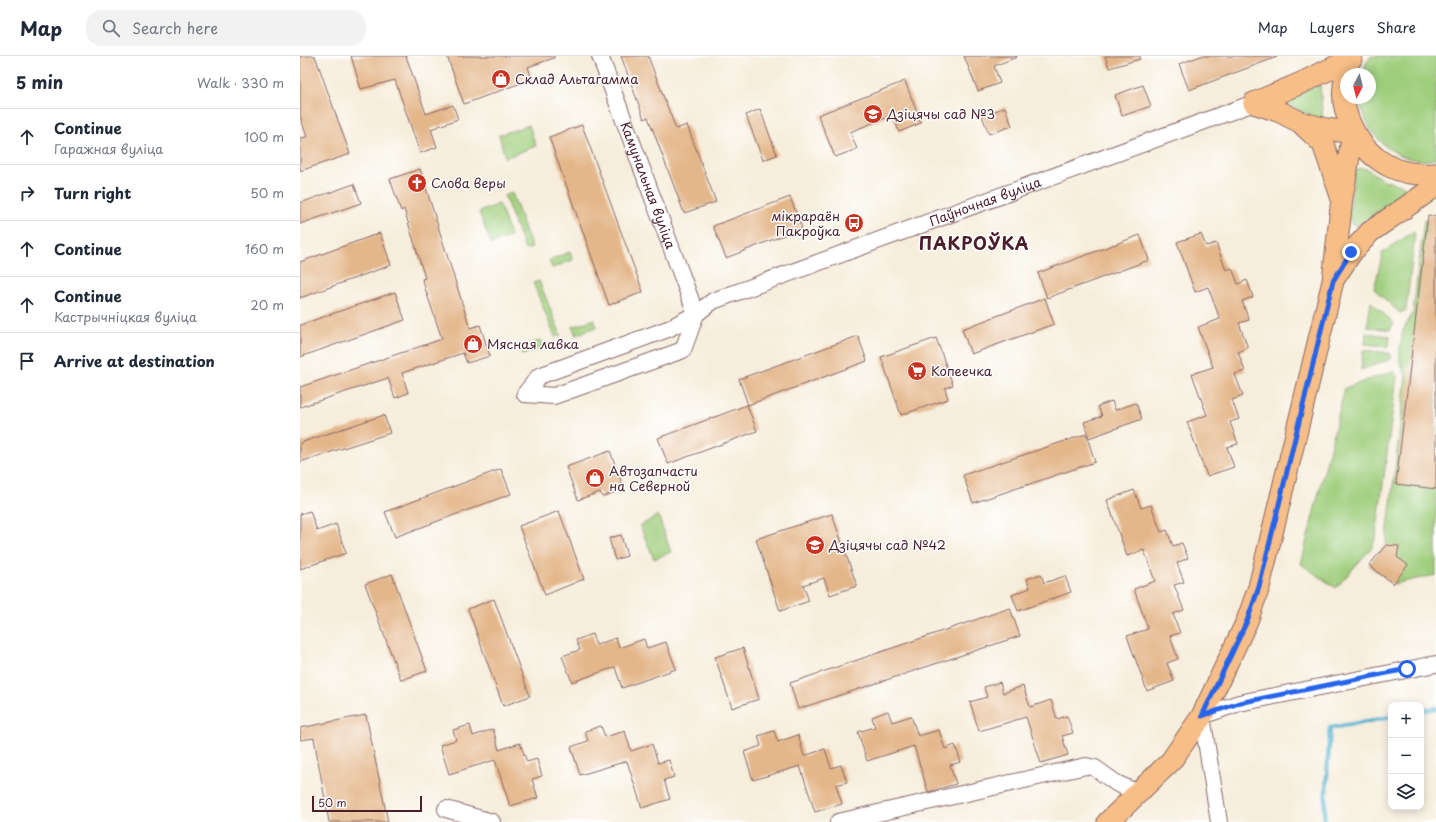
<!DOCTYPE html>
<meta charset="utf-8">
<style>
:root{--surface:#fff;--page:#f2f2f3;--text:#1f2937;--muted:#747a83;--line:#e0e1e3}
body{margin:0;font-family:"Playpen Sans",sans-serif;background:var(--page);color:var(--text)}
.controls{position:absolute;right:12px;bottom:12px;display:grid;overflow:hidden;border-radius:8px;box-shadow:0 2px 10px #0003}
.controls button{width:36px;height:36px;display:grid;place-items:center;padding:0;border:0;border-bottom:1px solid var(--line);background:var(--surface);color:var(--text);font:20px sans-serif}
.compass{position:absolute;left:1040px;top:12px;width:36px;height:36px;border-radius:50%;background:var(--surface);box-shadow:0 2px 10px #0003;rotate:187deg}
.scale{position:absolute;left:12px;bottom:10px;width:110px;box-sizing:border-box;padding-left:4px;border:2px solid #4a1f2b;border-top:0;font-size:11px;line-height:14px;white-space:nowrap;color:#4a1f2b;-webkit-text-stroke:3px #fff;paint-order:stroke}
.stop{position:absolute;width:12px;height:12px;margin:-9px;border:3px solid #2563eb;border-radius:50%;background:#fff}
.stop.end{background:#2563eb;border-color:#fff;box-shadow:0 1px 4px #0008}
.list{margin:0;padding:0;list-style:none}
h2{display:flex;justify-content:space-between;align-items:center;height:52px;margin:0;padding:0 16px;font-size:17px}
h2 small{font-size:13px;font-weight:400;color:var(--muted)}
.list li{display:grid;grid-template-columns:26px 1fr auto;gap:12px;align-items:center;box-sizing:border-box;height:56px;padding:0 16px;border-top:1px solid var(--line)}
.list b{display:block;font-size:15px;white-space:nowrap}
.list p{margin:0;font-size:13px;white-space:nowrap;color:var(--muted)}
.list em{font-size:13px;font-style:normal;color:var(--muted)}
.icon{flex:none;width:22px;height:22px;fill:none;stroke:currentColor;stroke-width:2;stroke-linecap:round;stroke-linejoin:round}
.map{position:relative;flex:none;width:1136px;height:766px;overflow:hidden}
header{display:flex;align-items:center;gap:24px;box-sizing:border-box;height:56px;padding:0 20px;background:var(--surface);border-bottom:1px solid var(--line)}
header strong{font-size:19px}
nav{display:flex;gap:22px;margin-inline-start:auto;font-size:14px}
.search{width:280px;height:36px;background:var(--page);display:flex;align-items:center;gap:10px;box-sizing:border-box;padding:0 14px;border-radius:16px;color:var(--muted);font-size:15px}
main{display:flex}
aside{flex:1;background:var(--surface)}
.map>svg:first-child{display:block}
.green{fill:#9fce7c;stroke:#747654}
.lines{fill:none;stroke-linecap:round;stroke-linejoin:round}
.stream{stroke:#4fb1cd;stroke-width:4.5}
.building{fill:#e4b78b}
.minor-casing{stroke:#866768;stroke-width:18}
.major-casing{stroke:#866768;stroke-width:23}
.minor{stroke:#fff;stroke-width:16}
.major{stroke:#f7be87;stroke-width:21}
.route{stroke:#2563eb;stroke-width:5}
.labels{text-anchor:middle;stroke-width:3;stroke-linejoin:round;paint-order:stroke}
.poi-label{font-size:13px;fill:#4a1f2b;stroke:#fff;text-anchor:start}
.street-label{font-size:13px;fill:#4a1f2b;stroke:#fff}
.district-label{font-size:17px;font-weight:bold;letter-spacing:1px;fill:#4a1f2b;stroke:#fff}
</style>
<header>
<strong>Map</strong>
<div class="search"><svg class="icon" aria-label="search" viewBox="0 0 24 24"><circle cx="10" cy="10" r="6"/><path d="M15 15l6 6"/></svg>Search here</div>
<nav><a>Map</a><a>Layers</a><a>Share</a></nav>
</header>
<main>
<aside>
<h2>5 min<small>Walk · 330 m</small></h2>
<ul class="list">
<li><svg class="icon" aria-label="ahead" viewBox="0 0 24 24"><path d="M12 20V5M6 11l6-6 6 6"/></svg><div><b>Continue</b><p>Гаражная вуліца</p></div><em>100 m</em></li>
<li><svg class="icon" aria-label="right" viewBox="0 0 24 24"><path d="M7 20v-9h11M14 6l5 5-5 5"/></svg><div><b>Turn right</b></div><em>50 m</em></li>
<li><svg class="icon" aria-label="ahead" viewBox="0 0 24 24"><path d="M12 20V5M6 11l6-6 6 6"/></svg><div><b>Continue</b></div><em>160 m</em></li>
<li><svg class="icon" aria-label="ahead" viewBox="0 0 24 24"><path d="M12 20V5M6 11l6-6 6 6"/></svg><div><b>Continue</b><p>Кастрычніцкая вуліца</p></div><em>20 m</em></li>
<li><svg class="icon" aria-label="arrive" viewBox="0 0 24 24"><path d="M6 21V4h12l-3 4 3 4H6"/></svg><div><b>Arrive at destination</b></div></li>
</ul>
</aside>
<div class="map">
<svg width="1136" height="766" viewBox="0 0 1136 766">
<rect width="100%" height="100%" fill="#fff"/>
<filter id="ink" filterUnits="userSpaceOnUse"><feTurbulence type="fractalNoise" baseFrequency=".025" numOctaves="2"/><feDisplacementMap in="SourceGraphic" scale="8" xChannelSelector="R" yChannelSelector="G"/><feConvolveMatrix kernelMatrix="1 2 1 2 8 2 1 2 1" color-interpolation-filters="sRGB"/></filter>
<filter id="wash" filterUnits="userSpaceOnUse"><feTurbulence type="fractalNoise" baseFrequency=".012" numOctaves="4" result="noise"/><feDisplacementMap in="SourceGraphic" scale="16" xChannelSelector="R" yChannelSelector="G"/><feGaussianBlur stdDeviation="0.9" result="paint"/><feColorMatrix in="noise" values="0 0 0 0 0 0 0 0 0 0 0 0 0 0 0 0 0 1.4 0 .05"/><feComposite in="paint" operator="in"/></filter>
<g filter="url(#wash)">
<rect width="100%" height="100%" fill="#f6edda"/>
<g class="green">
<path d="M 1071,0 L 1136,0 L 1136,103 C 1099,112 1062,78 1060,42 L 1070,42 L 1070,18 L 1062,18 L 1066,7 Z"/>
<polygon points="1020,28 1023,66 981,45"/>
<polygon points="229,69 236,90 205,102 199,79"/>
<polygon points="1060,112 1067,113 1083,124 1104,130 1106,137 1057,170 1051,168 1049,163 1054,116"/>
<polygon points="212,137 232,192 225,194 204,139"/>
<polygon points="199,148 211,180 191,188 179,156"/>
<polygon points="1124,164 1136,166 1136,519 1093,528 1069,509 1086,489 1106,320 1100,306 1100,293 1103,274 1113,257"/>
<polygon points="1113,176 1115,178 1106,254 1100,257 1074,233 1083,196"/>
<polygon points="270,196 273,204 252,212 249,204"/>
<polygon points="239,225 261,279 255,281 233,227"/>
<polygon points="1071,246 1094,267 1090,274 1067,271"/>
<polygon points="294,263 297,271 276,279 272,271"/>
<polygon points="1066,277 1090,280 1089,291 1065,288"/>
<polygon points="241,284 244,291 223,299 220,292"/>
<polygon points="1063,294 1089,297 1091,303 1061,314"/>
<polygon points="1094,315 1097,321 1076,481 1072,491 1036,532 1001,508 1045,332"/>
<polygon points="358,459 371,496 354,503 340,470"/>
</g>
<g class="lines">
<g class="stream">
<polyline points="1121,655 1136,652"/>
<polyline points="1024,766 1030,672 1091,661"/>
</g>
</g>
<g id="blocks">
<g class="building">
<polygon points="0,0 15,0 50,98 0,115 0,82 7,81 0,60"/>
<polygon points="51,0 106,0 126,58 153,49 158,63 131,73 137,91 120,97 95,24 61,33"/>
<polygon points="147,0 254,0 254,2 228,11 232,23 164,48"/>
<polygon points="321,0 348,0 376,73 387,69 416,146 384,157 348,61 344,63"/>
<polygon points="664,0 717,0 717,1 694,10 700,27 678,35"/>
<polygon points="805,0 840,0 840,3 809,12"/>
<polygon points="901,0 977,0 977,1 889,34 879,8"/>
<polygon points="605,25 621,67 599,76 593,59 550,76 557,93 535,101 518,59"/>
<polygon points="843,29 851,50 822,60 815,39"/>
<polygon points="705,51 712,70 689,78 682,60"/>
<polygon points="460,53 477,99 463,104 446,59"/>
<polygon points="282,69 343,236 309,249 249,81"/>
<polygon points="120,113 170,272 180,269 190,300 167,307 163,297 102,317 108,337 95,342 88,322 0,351 0,331 142,283 122,223 125,222 104,153 101,155 90,123"/>
<polygon points="54,128 61,147 0,168 0,147"/>
<polygon points="490,141 502,172 426,202 413,170"/>
<polygon points="1128,159 1136,160 1136,433 1096,428"/>
<polygon points="80,177 91,209 0,242 0,206"/>
<polygon points="901,178 906,190 916,187 926,214 932,212 938,228 947,224 953,241 942,245 949,264 939,267 948,292 938,296 945,315 935,318 943,340 932,344 939,363 930,366 938,388 927,391 934,411 907,420 887,366 907,359 892,318 913,311 898,271 920,263 908,231 895,236 877,186"/>
<polygon points="840,179 849,204 747,242 738,217"/>
<polygon points="95,236 105,264 0,301 0,269"/>
<polygon points="745,242 754,268 671,298 662,273"/>
<polygon points="558,280 567,305 448,349 439,323"/>
<polygon points="636,282 653,329 645,332 648,343 601,359 581,301"/>
<polygon points="812,345 815,354 836,347 842,363 789,382 784,366 802,360 798,350"/>
<polygon points="447,349 457,375 368,408 358,382"/>
<polygon points="84,359 90,377 0,406 0,387"/>
<polygon points="786,378 795,406 673,447 663,419"/>
<polygon points="310,395 324,433 302,441 300,436 278,444 266,411"/>
<polygon points="201,413 211,438 95,481 85,456"/>
<polygon points="834,434 841,452 851,449 861,476 867,474 873,490 882,487 888,502 877,507 884,526 874,529 884,554 873,558 880,577 870,580 878,603 867,607 874,625 847,635 827,580 848,573 834,533 855,525 844,494 827,500 807,444"/>
<polygon points="10,455 17,475 36,468 46,497 0,513 0,458"/>
<polygon points="259,455 284,523 245,539 219,470"/>
<polygon points="532,458 557,530 530,539 524,522 503,529 509,545 480,555 456,483"/>
<polygon points="321,479 327,500 315,504 309,482"/>
<polygon points="1086,489 1099,490 1097,501 1108,509 1093,528 1069,509"/>
<polygon points="92,518 127,615 101,624 65,528"/>
<polygon points="741,518 744,527 765,520 771,536 718,555 712,539 730,532 727,523"/>
<polygon points="194,543 230,640 203,650 168,553"/>
<polygon points="710,552 720,580 498,653 490,627"/>
<polygon points="292,578 296,589 316,582 319,592 344,583 347,592 366,586 376,613 322,632 315,611 272,626 262,600 280,594 276,584"/>
<polygon points="443,592 459,643 432,652 415,601"/>
<polygon points="700,626 703,637 723,630 730,651 751,644 757,663 767,660 773,677 762,680 768,699 741,707 726,661 679,675 670,646 687,641 684,631"/>
<polygon points="588,655 592,666 611,660 618,680 639,674 645,693 655,689 661,706 650,709 656,728 628,736 614,690 567,705 558,676 575,671 572,661"/>
<polygon points="66,659 88,766 29,766 14,682 0,684 0,672"/>
<polygon points="170,669 173,680 193,673 199,694 220,687 227,706 237,703 242,720 232,723 238,742 210,750 195,704 149,718 140,689 156,684 153,674"/>
<polygon points="301,670 305,681 325,675 331,695 352,688 358,707 369,704 374,721 364,724 370,743 342,752 327,705 280,719 271,691 288,685 285,675"/>
<polygon points="474,675 478,686 498,679 504,700 525,693 531,712 541,709 547,726 536,729 542,748 515,756 500,710 453,724 444,696 461,690 458,680"/>
</g>
</g>
</g>
<g filter="url(#ink)">
<use href="#blocks" fill-opacity="0" stroke="#866768" stroke-width="1"/>
<g class="lines">
<defs>
<g id="minor">
<path id="s1" d="M 300,0 L 396,258"/>
<path id="s2" d="M 225,338 L 239,320 L 368,273 L 396,258 L 413,245 L 954,47"/>
<polyline points="225,338 254,340 383,294 396,258"/>
<polyline points="146,753 192,766"/>
<polyline points="538,766 786,710 795,712 816,727 838,737"/>
<polyline points="919,766 902,660 939,647 1136,608"/>
</g>
<g id="major">
<path d="M 1046,19 C 1036,55 1058,95 1091,111 C 1105,118 1121,119 1136,118"/>
<polyline points="954,47 1001,27 1051,3"/>
<polyline points="954,47 978,55 1000,66 1026,73 1053,77"/>
<polyline points="1003,69 1023,88 1041,140"/>
<polyline points="1035,221 1051,197 1070,176 1136,130"/>
<polyline points="808,766 871,705 902,660 947,565 959,531 967,498 1033,225 1042,142 1053,77"/>
</g>
</defs>
<use href="#minor" class="minor-casing"/>
<use href="#major" class="major-casing"/>
<use href="#minor" class="minor"/>
<use href="#major" class="major"/>
</g>
</g>
<g class="lines" filter="url(#ink)">
<polyline class="route" points="1051,196 1033,225 959,531 947,565 902,660 939,647 1107,613"/>
</g>
<defs>
<symbol id="shop-disc" viewBox="-11 -11 22 22"><circle r="9.5" fill="#c8321e" stroke="#fff"/><path d="M-5-2.5h2.3a2.7 3.5 0 0 1 5.4 0H5L5.5 6h-11ZM-1.5-2.5h3a1.5 2.3 0 0 0-3 0Z" fill="#fff"/></symbol>
<symbol id="school-disc" viewBox="-11 -11 22 22"><circle r="9.5" fill="#c8321e" stroke="#fff"/><path d="M0-5L7-2L0 1L-7-2ZM-4 1L0 2.5L4 1V4Q0 6-4 4Z" fill="#fff"/></symbol>
<symbol id="church-disc" viewBox="-11 -11 22 22"><circle r="9.5" fill="#c8321e" stroke="#fff"/><path d="M-1.2-6h2.4v3.5h3.3v2.4h-3.3V6h-2.4V-.1h-3.3v-2.4h3.3Z" fill="#fff"/></symbol>
<symbol id="bus-disc" viewBox="-11 -11 22 22"><circle r="9.5" fill="#c8321e" stroke="#fff"/><path d="M-5-6H5V4H4V6H2V4H-2V6H-4V4H-5ZM-3.5-4V0h7V-4ZM-3.5 1.2v1.5H-2V1.2ZM2 1.2v1.5H3.5V1.2Z" fill="#fff"/></symbol>
<symbol id="supermarket-disc" viewBox="-11 -11 22 22"><circle r="9.5" fill="#c8321e" stroke="#fff"/><path d="M-6-5.5h2.5l.6 2H6L4.5 2H-2.5L-4.4-4H-6ZM-1.5 3.2a1.3 1.3 0 1 0 .1 0ZM3 3.2a1.3 1.3 0 1 0 .1 0Z" fill="#fff"/></symbol>
</defs>
<g fill-rule="evenodd">
<use href="#shop-disc" x="190" y="12" width="22" height="22"/>
<use href="#school-disc" x="562" y="47" width="22" height="22"/>
<use href="#church-disc" x="106" y="116" width="22" height="22"/>
<use href="#bus-disc" x="543" y="156" width="22" height="22"/>
<use href="#shop-disc" x="162" y="277" width="22" height="22"/>
<use href="#supermarket-disc" x="606" y="304" width="22" height="22"/>
<use href="#shop-disc" x="284" y="411" width="22" height="22"/>
<use href="#school-disc" x="504" y="478" width="22" height="22"/>
</g>
<g class="labels">
<g class="poi-label">
<text x="215" y="28">Склад Альтагамма</text>
<text x="587" y="63">Дзіцячы сад №3</text>
<text x="131" y="132">Слова веры</text>
<text x="540" y="165" text-anchor="end">мікрараён<tspan x="540" dy="15">Пакроўка</tspan></text>
<text x="187" y="293">Мясная лавка</text>
<text x="631" y="320">Копеечка</text>
<text x="309" y="420">Автозапчасти<tspan x="309" dy="15">на Северной</tspan></text>
<text x="529" y="494">Дзіцячы сад №42</text>
</g>
<g class="street-label">
<text dy="5" stroke="none"><textPath href="#s1" startOffset="138">Камунальная вуліца</textPath></text>
<text dy="5" stroke="none"><textPath href="#s2" startOffset="503">Паўночная вуліца</textPath></text>
</g>
<g class="district-label">
<text x="674" y="194">ПАКРОЎКА</text>
</g>
</g>
</svg>
<div class="controls">
<button>+</button>
<button>−</button>
<button><svg class="icon" aria-label="layers" viewBox="0 0 24 24"><path d="M12 4l9 5-9 5-9-5zM3 14l9 5 9-5"/></svg></button>
</div>
<svg class="compass" viewBox="-18 -18 36 36"><path d="M0-13l5 13h-10z" fill="#e53935"/><path d="M0 13l5-13h-10z" fill="#747a83"/></svg>
<div class="scale">50 m</div>
<div class="stop" style="left:1107px;top:613px"></div>
<div class="stop end" style="left:1051px;top:196px"></div>
</div>
</main>
